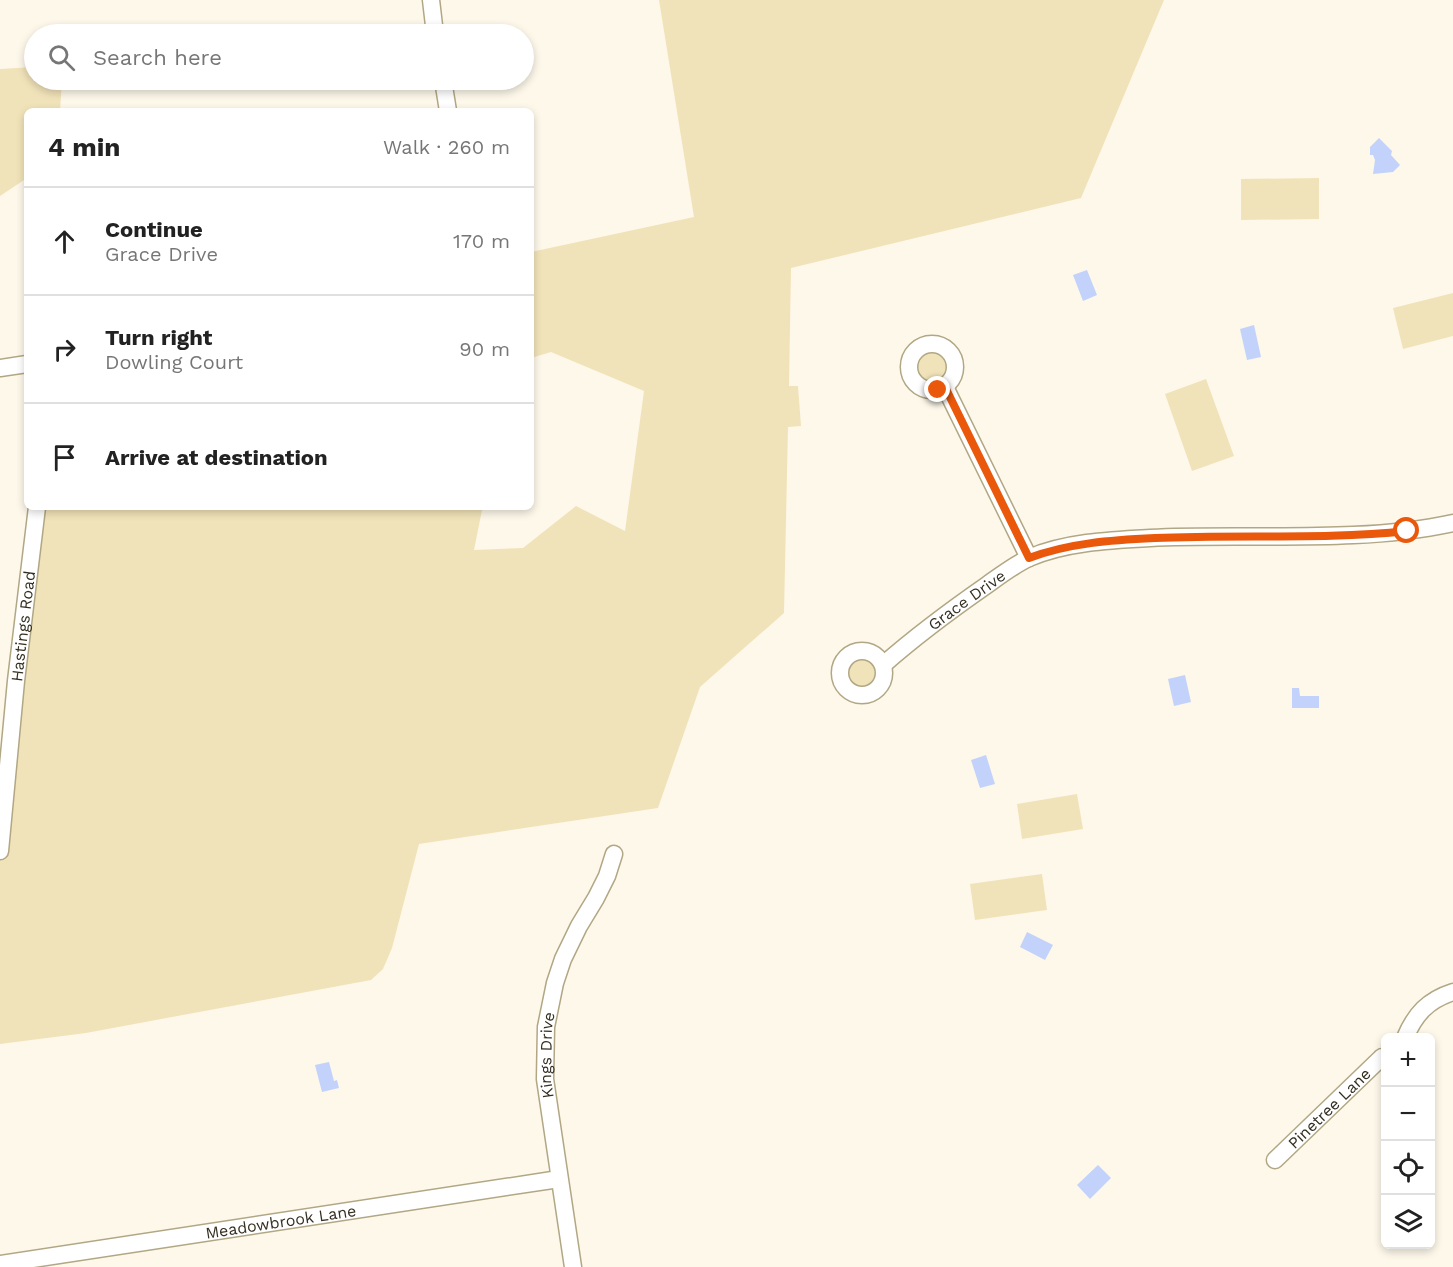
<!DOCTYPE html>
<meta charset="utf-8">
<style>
:root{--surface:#fff;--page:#f6f6f6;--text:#222;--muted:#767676;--line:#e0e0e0}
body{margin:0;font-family:"Work Sans",sans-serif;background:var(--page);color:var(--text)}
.controls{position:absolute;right:18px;bottom:18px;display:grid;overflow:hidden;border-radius:9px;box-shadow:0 3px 9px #0003}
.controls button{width:54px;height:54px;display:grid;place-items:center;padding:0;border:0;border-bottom:2px solid var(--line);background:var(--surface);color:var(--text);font:30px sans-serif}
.stop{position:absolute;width:18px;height:18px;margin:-14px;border:4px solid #ea580c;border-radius:50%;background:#fff}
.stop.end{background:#ea580c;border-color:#fff;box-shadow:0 2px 6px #0008}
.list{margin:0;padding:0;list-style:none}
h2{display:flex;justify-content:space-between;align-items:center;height:78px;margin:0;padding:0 24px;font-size:26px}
h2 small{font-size:20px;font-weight:400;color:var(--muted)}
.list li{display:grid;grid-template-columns:39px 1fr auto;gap:18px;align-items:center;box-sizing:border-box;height:108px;padding:0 24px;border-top:2px solid var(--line)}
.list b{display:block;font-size:22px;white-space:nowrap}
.list p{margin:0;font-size:20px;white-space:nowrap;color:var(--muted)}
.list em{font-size:20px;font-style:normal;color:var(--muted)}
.icon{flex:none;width:33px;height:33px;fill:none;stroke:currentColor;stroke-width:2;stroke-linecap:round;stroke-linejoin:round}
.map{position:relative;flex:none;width:1453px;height:1267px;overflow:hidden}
.search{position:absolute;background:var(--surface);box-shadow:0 3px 9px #0003;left:24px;top:24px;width:510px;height:66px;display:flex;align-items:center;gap:15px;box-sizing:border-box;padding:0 21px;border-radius:33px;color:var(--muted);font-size:22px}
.panel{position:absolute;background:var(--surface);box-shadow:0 3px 9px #0003;left:24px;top:108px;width:510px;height:402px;border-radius:9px}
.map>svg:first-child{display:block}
.green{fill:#f1e3b9}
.water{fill:#c2d2fa}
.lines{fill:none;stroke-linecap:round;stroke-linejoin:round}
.street-casing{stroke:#b2a784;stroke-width:19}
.street{stroke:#fff;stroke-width:16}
.route{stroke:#ea580c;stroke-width:8}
.labels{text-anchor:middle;stroke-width:6;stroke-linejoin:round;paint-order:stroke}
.street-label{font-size:16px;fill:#342f21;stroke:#fff}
</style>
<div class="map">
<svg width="1453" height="1267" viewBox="0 0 1453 1267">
<rect width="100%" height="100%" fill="#fdf8ea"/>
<g class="green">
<polygon points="659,0 1164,0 1081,198 791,268 789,386 798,386 801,426 788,427 784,613 700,687 658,808 419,844 392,948 383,969 371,980 86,1033 0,1044 0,851 37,507 480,507 482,510 474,550 523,548 576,506 625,531 644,391 551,352 531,358 531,252 694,217"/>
<polygon points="34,67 34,80 62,80 60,111 27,111 27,178 0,196 0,69"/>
<polygon points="1319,178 1319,219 1241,220 1241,179"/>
<polygon points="1453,293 1453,336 1403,349 1393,308"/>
<circle cx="933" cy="367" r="19"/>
<polygon points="1206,379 1234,456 1192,471 1165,394"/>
<circle cx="861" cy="673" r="17"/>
<polygon points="1077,794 1083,829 1022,839 1017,804"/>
<polygon points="1042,874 1047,910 975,920 970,884"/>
</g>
<g class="water">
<polygon points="1379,138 1392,151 1391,155 1400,165 1393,172 1373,174 1375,160 1373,155 1370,155 1370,147"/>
<polygon points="1087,270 1097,295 1083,301 1073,275"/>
<polygon points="1254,325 1261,357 1247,360 1240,329"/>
<polygon points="1185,675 1191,702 1174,706 1168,679"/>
<polygon points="1292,688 1299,688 1300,696 1319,696 1319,708 1292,708"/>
<polygon points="986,755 995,784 980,788 971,760"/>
<polygon points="1027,932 1053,945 1045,960 1020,947"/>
<polygon points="329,1062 334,1081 337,1080 339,1088 322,1092 315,1065"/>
<polygon points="1098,1165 1111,1178 1090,1199 1077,1185"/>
</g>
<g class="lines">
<defs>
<g id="street">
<polyline points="431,0 435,34"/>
<polyline points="443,80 448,111"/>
<circle cx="932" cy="367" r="23"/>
<polyline points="0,368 27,364"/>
<polyline points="945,387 1029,558"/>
<circle cx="862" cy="673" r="22"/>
<path id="s1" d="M 883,665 C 916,636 951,610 987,585 C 1001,575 1014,565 1029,558 C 1065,542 1112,540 1150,538 C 1249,533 1356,544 1453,523"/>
<path id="s2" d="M 0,851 L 16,681 L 37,507"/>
<path d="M 1405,1038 C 1415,1014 1428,1000 1453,992"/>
<path id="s3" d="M 1275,1160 L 1382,1057"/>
<path id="s4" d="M 0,1264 L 559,1179"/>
<path id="s5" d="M 573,1267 L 545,1079 L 546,1027 L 555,983 L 563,959 L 579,926 L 596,898 L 607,876 L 614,854"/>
</g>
</defs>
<use href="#street" class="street-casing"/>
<use href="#street" class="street"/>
</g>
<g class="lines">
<path class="route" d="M 938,390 L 945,387 L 1029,558 C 1069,543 1112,540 1155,538 C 1238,534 1323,540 1407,531"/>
</g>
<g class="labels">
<g class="street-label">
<text dy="6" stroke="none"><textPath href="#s1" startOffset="106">Grace Drive</textPath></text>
<text dy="6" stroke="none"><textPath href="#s2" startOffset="226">Hastings Road</textPath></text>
<text dy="6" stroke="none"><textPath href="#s5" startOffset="214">Kings Drive</textPath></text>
<text dy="6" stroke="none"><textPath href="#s3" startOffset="75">Pinetree Lane</textPath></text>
<text dy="6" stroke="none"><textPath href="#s4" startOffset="284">Meadowbrook Lane</textPath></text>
</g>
</g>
</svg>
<div class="controls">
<button>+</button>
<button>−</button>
<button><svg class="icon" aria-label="locate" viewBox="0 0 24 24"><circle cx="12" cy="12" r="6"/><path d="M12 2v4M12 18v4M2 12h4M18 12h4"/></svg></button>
<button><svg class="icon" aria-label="layers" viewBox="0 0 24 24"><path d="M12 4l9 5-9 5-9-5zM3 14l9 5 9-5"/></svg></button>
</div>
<div class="stop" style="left:1407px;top:531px"></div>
<div class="stop end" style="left:938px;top:390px"></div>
<div class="search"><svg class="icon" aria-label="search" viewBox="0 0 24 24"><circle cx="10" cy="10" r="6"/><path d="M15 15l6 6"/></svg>Search here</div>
<section class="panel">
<h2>4 min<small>Walk · 260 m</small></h2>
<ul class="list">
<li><svg class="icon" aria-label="ahead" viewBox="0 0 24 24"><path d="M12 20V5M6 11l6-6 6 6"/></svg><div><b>Continue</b><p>Grace Drive</p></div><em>170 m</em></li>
<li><svg class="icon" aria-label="right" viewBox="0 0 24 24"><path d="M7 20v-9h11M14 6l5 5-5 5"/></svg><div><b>Turn right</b><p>Dowling Court</p></div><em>90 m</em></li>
<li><svg class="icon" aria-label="arrive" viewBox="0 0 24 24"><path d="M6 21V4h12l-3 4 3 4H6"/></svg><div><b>Arrive at destination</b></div></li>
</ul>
</section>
</div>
